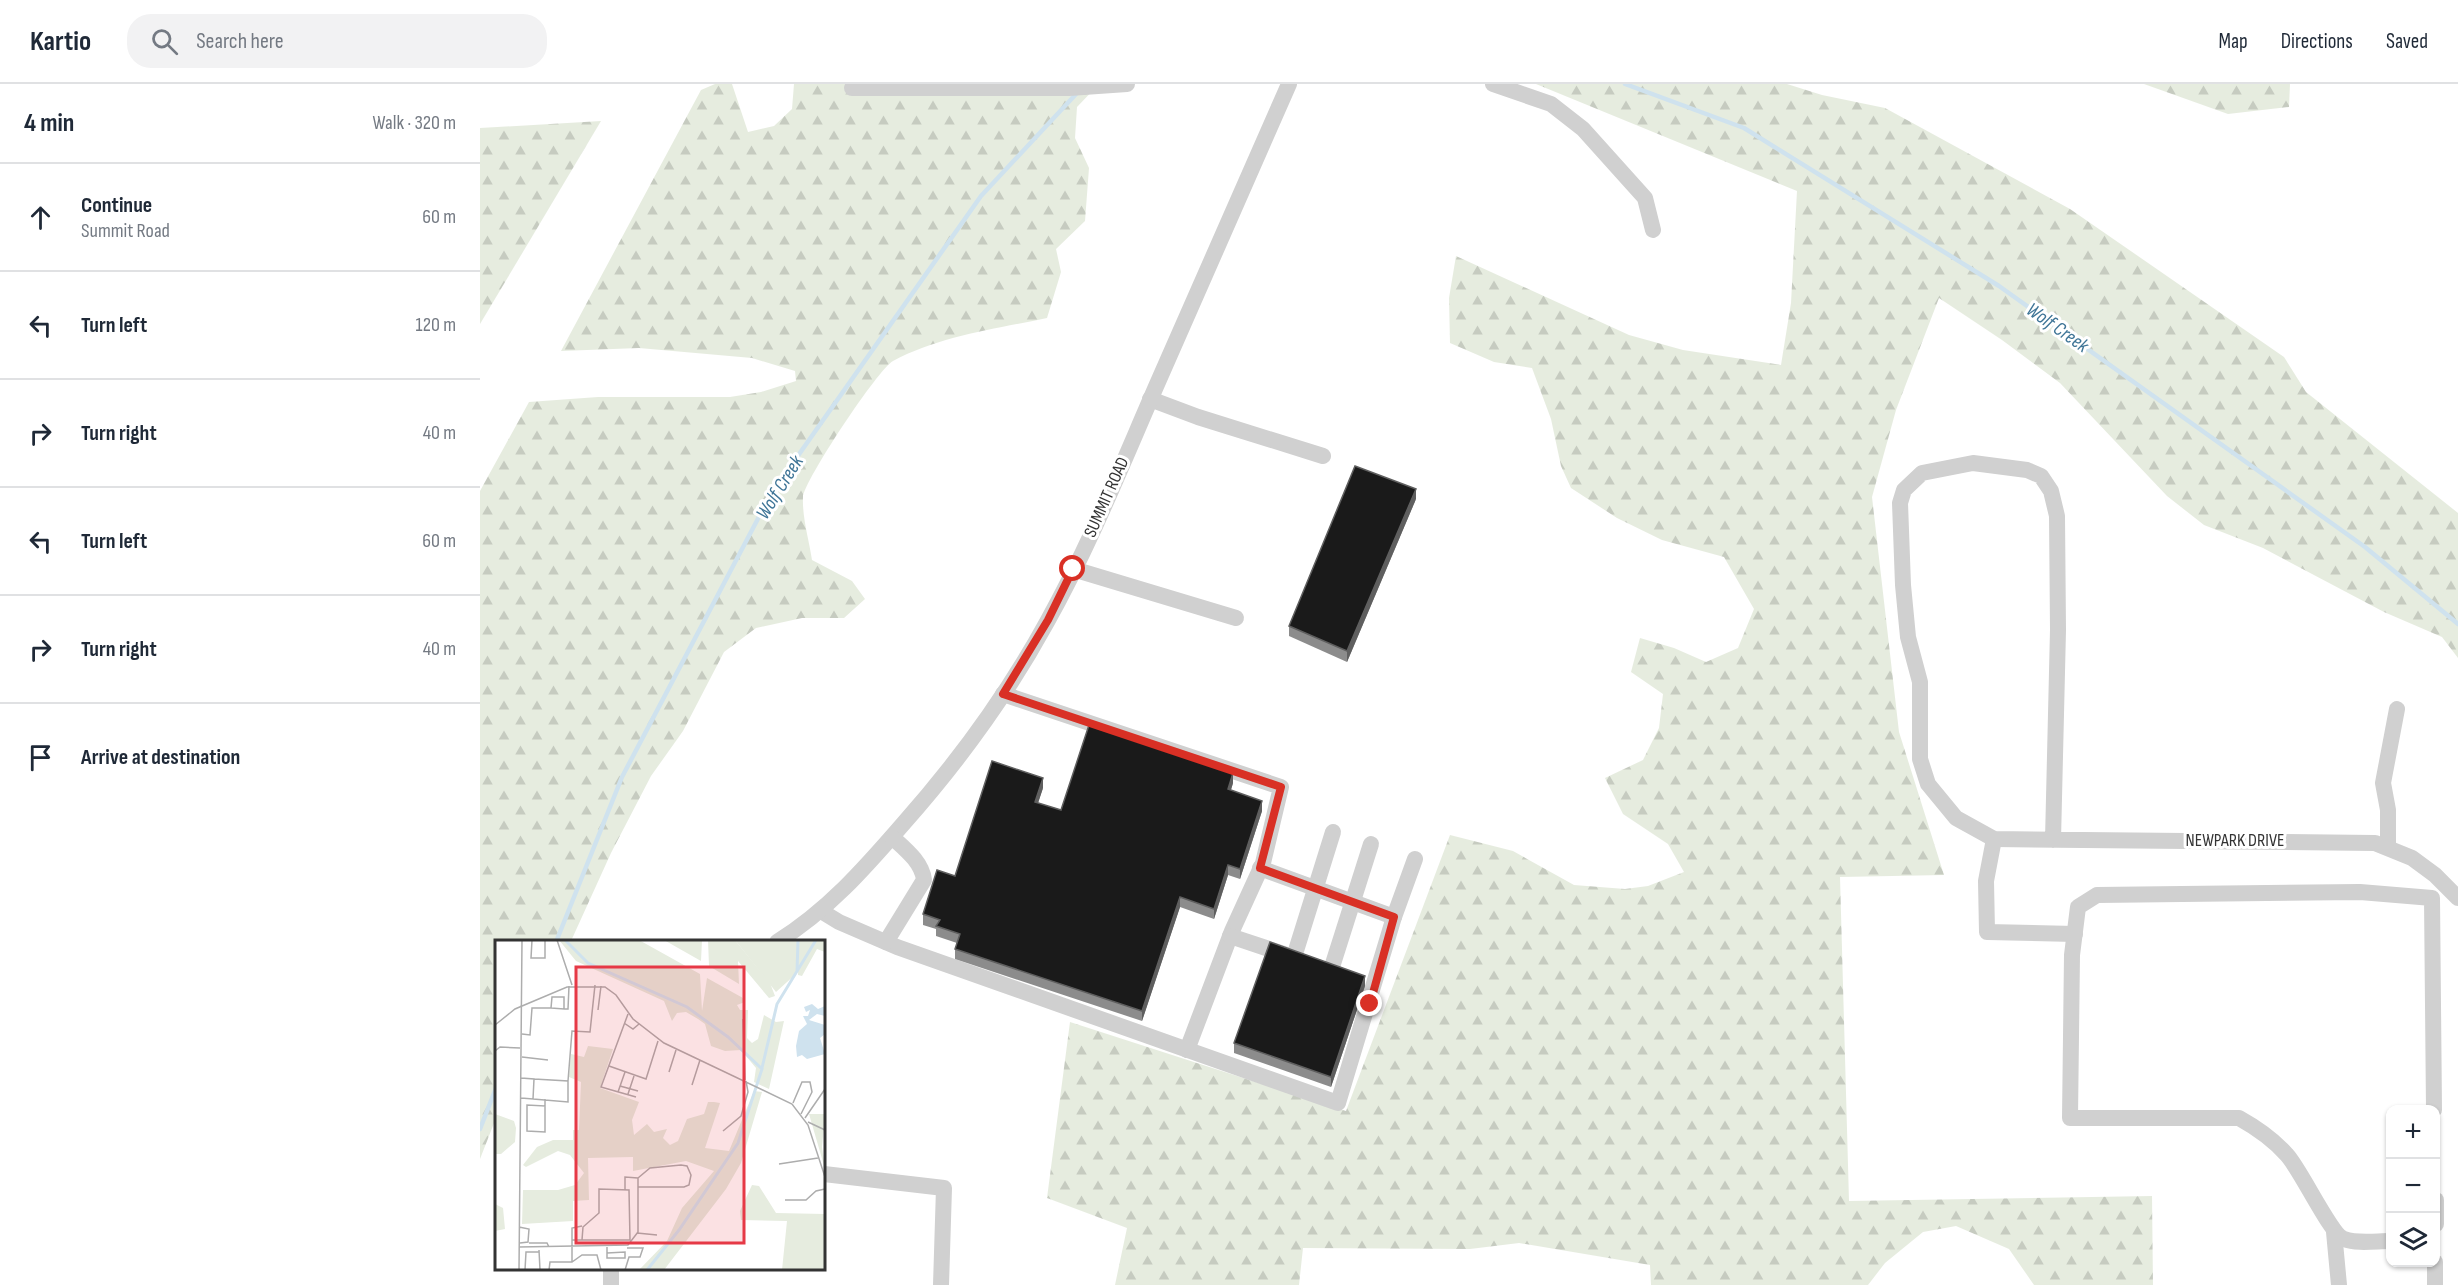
<!DOCTYPE html>
<meta charset="utf-8">
<style>
:root{--surface:#fff;--page:#f2f2f3;--text:#1f2937;--muted:#747a83;--line:#e0e1e3}
body{margin:0;font-family:"Sofia Sans Condensed",sans-serif;background:var(--page);color:var(--text)}
.controls{position:absolute;right:18px;bottom:18px;display:grid;overflow:hidden;border-radius:12px;box-shadow:0 2px 4px #0004}
.controls button{width:54px;height:54px;display:grid;place-items:center;padding:0;border:0;border-bottom:2px solid var(--line);background:var(--surface);color:var(--text);font:30px sans-serif}
.stop{position:absolute;width:18px;height:18px;margin:-14px;border:4px solid #d93025;border-radius:50%;background:#fff}
.stop.end{background:#d93025;border-color:#fff;box-shadow:0 2px 6px #0008}
.list{margin:0;padding:0;list-style:none}
h2{display:flex;justify-content:space-between;align-items:center;height:78px;margin:0;padding:0 24px;font-size:26px}
h2 small{font-size:20px;font-weight:400;color:var(--muted)}
.list li{display:grid;grid-template-columns:39px 1fr auto;gap:18px;align-items:center;box-sizing:border-box;height:108px;padding:0 24px;border-top:2px solid var(--line)}
.list b{display:block;font-size:22px;white-space:nowrap}
.list p{margin:0;font-size:20px;white-space:nowrap;color:var(--muted)}
.list em{font-size:20px;font-style:normal;color:var(--muted)}
.icon{flex:none;width:33px;height:33px;fill:none;stroke:currentColor;stroke-width:2;stroke-linecap:round;stroke-linejoin:round}
.map{position:relative;flex:none;width:1978px;height:1201px;overflow:hidden}
header{display:flex;align-items:center;gap:36px;box-sizing:border-box;height:84px;padding:0 30px;background:var(--surface);border-bottom:2px solid var(--line)}
header strong{font-size:28px}
nav{display:flex;gap:33px;margin-inline-start:auto;font-size:21px}
.search{width:420px;height:54px;background:var(--page);display:flex;align-items:center;gap:15px;box-sizing:border-box;padding:0 21px;border-radius:24px;color:var(--muted);font-size:22px}
main{display:flex}
aside{flex:1;background:var(--surface)}
.map>svg:first-child{display:block}
.forest{fill:url(#forest-firs)}
.lines{fill:none;stroke-linecap:round;stroke-linejoin:round}
.stream{stroke:#cfe2ee;stroke-width:4.5}
.minor{stroke:#d0d0d0;stroke-width:16}
.wall{fill:#8c8c8c}
.shaded-wall{fill:#5f5f5f}
.building{fill:#1a1a1a;stroke:#5f5f5f;stroke-width:1.5}
.route{stroke:#d93025;stroke-width:8}
.labels{text-anchor:middle;stroke-width:6;stroke-linejoin:round;paint-order:stroke}
.street-label{font-size:18px;fill:#333;stroke:#fff}
.water-label{font-size:20px;font-style:italic;fill:#3f7597;stroke:#fff}
.inset-river{fill:none;stroke:#cfe2ee;stroke-width:3}
.inset-road{fill:none;stroke:#adadad;stroke-width:1.5}
.view{fill:#e63946;fill-opacity:0.15;stroke:#e63946;stroke-width:3}
.inset-edge{fill:none;stroke:#333;stroke-width:3}
</style>
<header>
<strong>Kartio</strong>
<div class="search"><svg class="icon" aria-label="search" viewBox="0 0 24 24"><circle cx="10" cy="10" r="6"/><path d="M15 15l6 6"/></svg>Search here</div>
<nav><a>Map</a><a>Directions</a><a>Saved</a></nav>
</header>
<main>
<aside>
<h2>4 min<small>Walk · 320 m</small></h2>
<ul class="list">
<li><svg class="icon" aria-label="ahead" viewBox="0 0 24 24"><path d="M12 20V5M6 11l6-6 6 6"/></svg><div><b>Continue</b><p>Summit Road</p></div><em>60 m</em></li>
<li><svg class="icon" aria-label="left" viewBox="0 0 24 24"><path d="M17 20v-9H6M10 6l-5 5 5 5"/></svg><div><b>Turn left</b></div><em>120 m</em></li>
<li><svg class="icon" aria-label="right" viewBox="0 0 24 24"><path d="M7 20v-9h11M14 6l5 5-5 5"/></svg><div><b>Turn right</b></div><em>40 m</em></li>
<li><svg class="icon" aria-label="left" viewBox="0 0 24 24"><path d="M17 20v-9H6M10 6l-5 5 5 5"/></svg><div><b>Turn left</b></div><em>60 m</em></li>
<li><svg class="icon" aria-label="right" viewBox="0 0 24 24"><path d="M7 20v-9h11M14 6l5 5-5 5"/></svg><div><b>Turn right</b></div><em>40 m</em></li>
<li><svg class="icon" aria-label="arrive" viewBox="0 0 24 24"><path d="M6 21V4h12l-3 4 3 4H6"/></svg><div><b>Arrive at destination</b></div></li>
</ul>
</aside>
<div class="map">
<svg width="1978" height="1201" viewBox="0 0 1978 1201">
<defs>
<pattern id="forest-firs" width="22" height="20" patternUnits="userSpaceOnUse" patternTransform="scale(1.5)"><rect width="22" height="20" fill="#e6ecdf"/><path d="M5 1l3.5 6h-7zM16 11l3.5 6h-7z" fill="#c6cbc0"/></pattern>
</defs>
<rect width="100%" height="100%" fill="#fff"/>
<g class="forest">
<path d="M 235,0 L 252,0 L 268,48 L 294,42 L 312,25 L 314,0 L 619,0 L 597,23 L 595,54 L 609,84 L 605,137 L 576,165 L 581,188 L 567,234 C 515,245 460,252 413,277 C 398,285 324,397 323,413 C 322,433 329,456 332,476 L 372,497 L 385,515 L 364,534 L 322,534 L 276,544 L 244,568 L 203,647 L 171,692 L 131,769 L 91,857 L 16,858 L 16,1034 L 0,1075 L 0,407 L 49,318 L 118,313 L 250,313 L 281,308 L 316,297 L 315,287 L 272,274 L 159,264 L 81,267 L 221,6 Z"/>
<polygon points="1056,0 1307,0 1342,11 1405,24 1590,125 1804,273 1826,308 1978,429 1978,574 1962,553 1904,528 1783,464 1724,441 1687,412 1580,299 1522,256 1459,214 1416,326 1392,413 1419,648 1464,791 1360,793 1369,1117 1672,1112 1673,1201 1554,1201 1529,1165 1476,1142 1443,1148 1405,1179 1388,1201 1171,1201 1170,1181 1039,1159 990,1165 823,1164 819,1201 635,1201 647,1144 567,1114 590,938 866,1027 970,751 1033,767 1094,801 1145,805 1168,802 1204,788 1188,760 1143,730 1125,694 1163,676 1179,644 1183,610 1151,588 1160,554 1194,564 1226,578 1258,564 1274,525 1244,473 1182,456 1137,434 1091,404 1081,382 1071,335 1052,284 1014,278 970,259 969,214 976,172 1149,251 1203,266 1301,281 1311,219 1317,107"/>
<polygon points="1664,0 1810,0 1809,23 1748,30"/>
<polygon points="121,37 0,240 0,44"/>
</g>
<g class="lines">
<g class="stream">
<polyline points="1145,0 1264,44 1519,202 1885,463 1978,540"/>
<polyline points="76,858 142,693 291,410 501,112 597,9"/>
<polyline points="0,1045 16,1004"/>
</g>
<g class="minor">
<polyline points="1013,0 1071,20 1103,45 1165,114 1173,146"/>
<polyline points="372,4 589,4 647,0"/>
<polyline points="670,315 718,333 843,372"/>
<polyline points="593,485 756,534"/>
<polyline points="523,610 801,703 783,779 752,847 707,966"/>
<polyline points="1514,755 1506,797 1507,848 1595,850"/>
<polyline points="1573,756 1578,546 1577,432 1571,407 1561,392 1547,386 1493,379 1442,389 1424,406 1420,419 1423,501 1428,553 1440,598 1440,675 1448,700 1476,734 1514,755 1895,759 1932,774 1955,791 1978,814"/>
<polyline points="1908,763 1908,726 1903,699 1917,625"/>
<polyline points="780,784 914,833"/>
<polyline points="341,827 359,838 417,863 858,1019 914,833 935,775"/>
<polyline points="750,852 810,872"/>
<path d="M 297,858 C 348,826 384,785 423,740 C 478,678 527,611 567,538 C 610,461 643,378 678,298 C 721,198 765,99 809,0"/>
<path d="M 406,858 L 444,796 C 442,778 425,765 412,753"/>
<polyline points="814,873 853,748"/>
<polyline points="851,886 891,760"/>
<polyline points="344,1090 464,1104 461,1201"/>
<polyline points="1956,1116 1956,1140"/>
<polyline points="1854,1148 1859,1201"/>
<path d="M 1910,1157 C 1896,1157 1877,1160 1864,1155 C 1851,1151 1821,1086 1807,1071 C 1793,1055 1777,1044 1759,1034 L 1590,1034 L 1592,871 L 1598,823 L 1617,811 L 1880,808 L 1952,814 L 1954,1026"/>
<polyline points="131,1184 131,1201"/>
<polyline points="1955,1201 1955,1178"/>
</g>
</g>
<g class="wall">
<polygon points="936,415 867,578 809,552 809,542"/>
<polygon points="753,699 751,706 782,727 760,795 748,791 734,835 700,823 662,937 475,875 475,865 477,859 456,852 456,845 443,841 443,830 475,792 563,704 558,719 581,726"/>
<polygon points="885,902 851,1003 754,969 754,959"/>
</g>
<g class="shaded-wall">
<polygon points="936,405 936,415 867,578 867,567"/>
<polygon points="753,689 753,699 748,715 748,705"/>
<polygon points="563,694 563,704 555,728 555,718"/>
<polygon points="782,717 782,727 760,795 760,785"/>
<polygon points="748,781 748,791 734,835 734,825"/>
<polygon points="700,813 700,823 662,937 662,927"/>
<polygon points="885,892 885,902 851,1003 851,993"/>
</g>
<g class="building">
<polygon points="875,382 936,405 867,567 809,542"/>
<polygon points="609,641 753,689 748,705 782,717 760,785 748,781 734,825 700,813 662,927 475,865 480,850 456,842 460,836 443,830 457,786 475,792 512,677 563,694 555,718 581,726"/>
<polygon points="790,858 885,892 851,993 754,959"/>
</g>
<g class="lines">
<polyline class="route" points="593,485 568,536 523,610 801,703 780,784 914,833 890,920"/>
</g>
<g class="labels">
<g class="street-label">
<text transform="translate(626 413) rotate(-66)" y="6">SUMMIT ROAD</text>
<text x="1755" y="762">NEWPARK DRIVE</text>
</g>
<g class="water-label">
<text transform="translate(1578 243) rotate(35)" y="7">Wolf Creek</text>
<text transform="translate(299 403) rotate(-58)" y="7">Wolf Creek</text>
</g>
</g>
<g transform="translate(15 856)">
<rect width="330" height="330" fill="#fff"/>
<path d="M 240,0 L 303,0 L 302,33 L 281,52 Z" fill="#e6ecdf"/>
<path d="M 64,0 L 144,0 L 205,34 L 207,71 L 212,38 L 248,58 L 250,62 L 242,65 L 245,70 L 253,70 L 252,98 L 257,103 L 263,99 L 269,75 L 281,82 L 289,81 L 274,149 L 259,142 L 261,128 L 246,110 L 230,111 L 216,106 L 210,84 L 203,79 L 191,72 L 182,73 L 177,81 L 169,61 L 81,21 ZM 169,0 L 207,0 L 206,21 ZM 213,0 L 240,0 L 275,43 L 280,56 L 274,58 L 243,21 L 244,44 L 214,26 ZM 303,0 L 330,0 L 330,12 L 322,9 L 307,36 L 303,35 ZM 93,106 L 118,109 L 105,148 L 144,162 L 137,180 L 139,195 L 152,184 L 159,192 L 172,189 L 168,198 L 175,205 L 183,201 L 192,179 L 209,174 L 213,162 L 219,162 L 225,163 L 210,208 L 234,211 L 259,151 L 267,152 L 246,223 L 231,249 L 169,330 L 144,330 L 172,301 L 187,268 L 219,231 L 191,221 L 138,231 L 138,217 L 93,218 L 94,260 L 78,261 L 78,281 L 27,284 L 28,250 L 63,250 L 80,245 L 89,233 L 75,215 L 63,211 L 31,227 L 28,225 L 42,207 L 58,200 L 78,200 L 78,190 L 84,190 L 86,142 L 74,137 L 76,114 L 89,117 ZM 0,174 L 19,181 L 21,188 L 20,202 L 6,214 L 0,214 ZM 314,174 L 330,174 L 327,207 L 330,229 ZM 257,245 L 264,246 L 281,273 L 330,274 L 330,330 L 287,330 L 292,281 L 246,280 L 245,271 Z" fill="#e6ecdf"/>
<path d="M 0,264 L 8,268 L 10,289 L 0,291 Z" fill="#e6ecdf"/>
<path d="M 317,64 L 323,69 L 330,66 L 330,76 L 322,74 L 314,80 L 330,85 L 330,94 L 325,98 L 330,114 L 312,119 L 307,115 L 302,117 L 301,106 L 304,91 L 312,84 L 308,76 L 313,76 L 315,70 L 311,72 L 309,67 Z" fill="#cfe2ee"/>
<path class="inset-river" d="M 70,0 L 93,23 L 192,67 L 233,97 L 267,129 L 243,203 L 184,290 L 152,330M 302,32 L 303,0M 267,128 L 282,64 L 321,0"/>
<path class="inset-road" d="M 37,0 L 36,18 L 50,18 L 50,0M 62,0 L 77,45M 69,69 L 73,69 L 74,46M 103,70 L 106,46M 133,74 L 106,147 L 141,157M 248,79 L 250,140M 129,83 L 138,89 L 144,84M 0,85 L 20,69 L 72,47 L 110,47 L 121,55 L 138,79 L 169,103 L 297,164 L 313,185 L 330,237M 27,94 L 35,95 L 37,68 L 56,68 L 69,69 L 69,57 L 57,57 L 56,68M 0,111 L 5,107 L 25,108M 27,117 L 53,120M 114,126 L 151,139 L 163,101M 174,132 L 181,110M 73,141 L 77,91 L 95,92 L 100,45M 197,145 L 205,120M 125,146 L 143,151M 123,152 L 130,132M 133,154 L 139,136M 26,158 L 38,159 L 39,139 L 26,138M 38,159 L 73,162 L 73,141 L 39,139M 298,163 L 307,142 L 315,142 L 317,152 L 306,174M 50,166 L 50,192 L 32,191 L 32,165 L 50,166 L 50,159M 310,178 L 330,149M 313,182 L 330,190M 228,191 L 246,176 L 253,152 L 251,141M 284,224 L 323,218M 143,247 L 189,247 L 194,245 L 196,235 L 192,226 L 186,225 L 155,228 L 143,238M 130,250 L 130,237 L 143,238M 290,260 L 311,260 L 321,251 L 330,249M 24,287 L 34,289 L 33,302 L 25,303M 142,293 L 162,295M 77,300 L 77,288 L 87,286M 34,303 L 52,303 L 54,307M 24,307 L 133,305 L 143,292 L 143,238M 112,307 L 112,318 L 130,318 L 130,312 L 112,313M 44,310 L 45,330M 77,315 L 77,322 L 77,300 L 135,300 L 134,250 L 104,249 L 104,273 L 88,287 L 87,300M 24,330 L 27,0M 30,330 L 31,312 L 44,312M 54,330 L 55,322 L 77,322 L 87,315 L 102,315 L 106,330M 130,330 L 134,317 L 145,317 L 148,308 L 132,308"/>
<path class="view" d="M 81,27 L 249,27 L 249,303 L 81,303 Z"/>
<rect width="330" height="330" class="inset-edge"/>
</g>
</svg>
<div class="controls">
<button>+</button>
<button>−</button>
<button><svg class="icon" aria-label="layers" viewBox="0 0 24 24"><path d="M12 4l9 5-9 5-9-5zM3 14l9 5 9-5"/></svg></button>
</div>
<div class="stop" style="left:593px;top:485px"></div>
<div class="stop end" style="left:890px;top:920px"></div>
</div>
</main>
